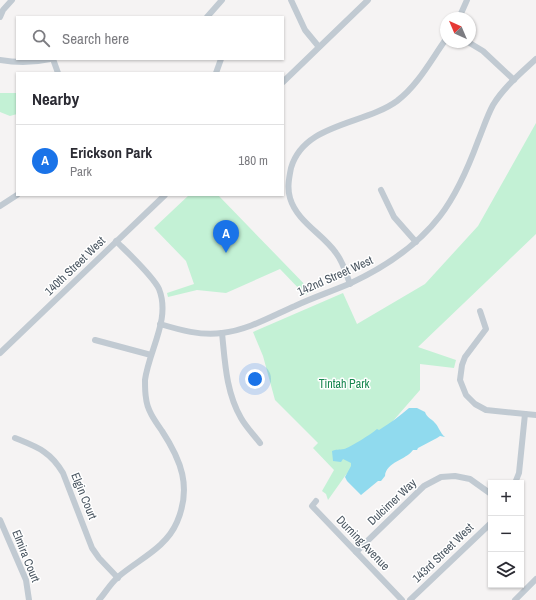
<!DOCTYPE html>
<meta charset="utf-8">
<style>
:root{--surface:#fff;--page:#f7f7f7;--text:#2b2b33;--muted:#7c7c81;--line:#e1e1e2;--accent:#1a73e8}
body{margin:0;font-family:"Archivo Narrow",sans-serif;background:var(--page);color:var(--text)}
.controls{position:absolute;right:12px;bottom:12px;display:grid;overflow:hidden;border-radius:0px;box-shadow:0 1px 3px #0004}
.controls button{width:36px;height:36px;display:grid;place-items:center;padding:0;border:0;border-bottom:1px solid var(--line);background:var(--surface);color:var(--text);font:20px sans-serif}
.compass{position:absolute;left:440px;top:12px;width:36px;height:36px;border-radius:50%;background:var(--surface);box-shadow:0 1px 3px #0004;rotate:316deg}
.you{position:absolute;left:255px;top:379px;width:14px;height:14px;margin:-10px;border:3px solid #fff;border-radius:50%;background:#1a73e8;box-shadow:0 0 0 6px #1a73e833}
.badge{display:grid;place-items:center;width:26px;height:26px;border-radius:50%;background:var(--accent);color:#fff;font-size:13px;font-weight:700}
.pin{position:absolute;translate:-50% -33px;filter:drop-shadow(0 1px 2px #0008)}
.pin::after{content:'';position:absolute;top:21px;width:14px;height:12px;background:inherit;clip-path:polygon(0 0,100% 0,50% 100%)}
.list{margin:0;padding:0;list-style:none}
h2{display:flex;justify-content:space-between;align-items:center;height:52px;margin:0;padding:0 16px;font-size:17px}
h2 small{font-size:13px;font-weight:400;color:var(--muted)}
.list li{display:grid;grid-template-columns:26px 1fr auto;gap:12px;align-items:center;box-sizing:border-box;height:72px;padding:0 16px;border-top:1px solid var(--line)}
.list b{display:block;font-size:15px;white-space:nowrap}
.list p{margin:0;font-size:13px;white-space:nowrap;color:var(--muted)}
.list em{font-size:13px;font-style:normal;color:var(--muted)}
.icon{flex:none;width:22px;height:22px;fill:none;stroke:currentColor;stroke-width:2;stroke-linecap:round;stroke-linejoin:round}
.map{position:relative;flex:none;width:536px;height:600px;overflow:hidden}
.search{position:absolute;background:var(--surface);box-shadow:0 1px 3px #0004;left:16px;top:16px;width:268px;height:44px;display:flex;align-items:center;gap:10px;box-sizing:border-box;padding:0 14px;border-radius:0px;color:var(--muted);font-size:15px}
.panel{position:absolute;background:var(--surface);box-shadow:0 1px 3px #0004;left:16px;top:72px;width:268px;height:124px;border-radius:0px}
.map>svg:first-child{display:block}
.green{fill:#c3f1d5}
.water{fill:#90daee}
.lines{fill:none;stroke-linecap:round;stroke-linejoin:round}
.minor{stroke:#c1cad2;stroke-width:6}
.labels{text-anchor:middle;stroke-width:3;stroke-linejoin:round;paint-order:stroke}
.street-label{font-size:12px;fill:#4a5661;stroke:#fff}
.park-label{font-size:12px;fill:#17864f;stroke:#fff}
</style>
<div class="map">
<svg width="536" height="600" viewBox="0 0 536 600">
<rect width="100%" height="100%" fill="#f5f3f3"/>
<g class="green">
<polygon points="0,93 17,93 17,114 10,116 0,112"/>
<polygon points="536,123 536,234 418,347 456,360 454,368 420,364 420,390 345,476 328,500 326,494 322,491 334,470 313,448 318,443 275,400 263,356 253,332 343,293 357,324 425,284 478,226"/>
<polygon points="189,195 218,195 312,292 305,295 280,269 226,293 197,290 168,297 167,293 194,284 186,261 154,228"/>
</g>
<path class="water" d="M 409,408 L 417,408 L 425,412 C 427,418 431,418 435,423 C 439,427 440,433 445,437 L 440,436 L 437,438 L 418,448 L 417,450 L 413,450 C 406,460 386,462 385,476 L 381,481 L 378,481 L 361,495 L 347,481 L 345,477 L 351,466 L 351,463 L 343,459 L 341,462 L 333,461 L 332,451 C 336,449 339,450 344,449 C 349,448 373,433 377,429 L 379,430 C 390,423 400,416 409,408 Z"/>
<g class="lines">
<g class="minor">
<polyline points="291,0 305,30 319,47"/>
<polyline points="0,17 3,10 12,0"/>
<polyline points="207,17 222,0"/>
<polyline points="459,18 467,0"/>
<polyline points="468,42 483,51 514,80"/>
<polyline points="53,59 58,73"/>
<path d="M 0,60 C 18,63 32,63 50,59"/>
<polyline points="216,73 221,59"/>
<polyline points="283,82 368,0"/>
<polyline points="381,190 394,217 416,242"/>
<polyline points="0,206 17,195"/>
<path d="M 350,284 C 346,273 343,262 336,253 C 323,234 297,222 290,198 C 287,188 289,178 291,168 C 304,123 364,125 397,101 C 418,85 431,60 446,39"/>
<polyline points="480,311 486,329 465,357 462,365 460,380 466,395 475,404 486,410 536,415"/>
<path d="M 160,324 C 180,330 201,336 222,333 C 248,330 272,316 295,306 C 314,297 333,291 351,283 C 385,267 417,246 440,216 C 457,194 468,168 478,141 C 483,129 487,116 493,105 C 504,87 521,73 536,59"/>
<path d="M 222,333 C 225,362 226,392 241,418 C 246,427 254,435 260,443"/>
<polyline points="95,340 151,355"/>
<polyline points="0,353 165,195"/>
<path d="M 15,438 C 37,447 50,451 63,473 L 92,548 L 99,558 L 118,578"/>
<polyline points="515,483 519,473 525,414"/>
<polyline points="316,501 312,506 402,600"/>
<polyline points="0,520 26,580 29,600"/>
<polyline points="356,552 424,486 441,477 455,476 470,479 491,494"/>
<path d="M 99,600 C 105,593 111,583 118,577 C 139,559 166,548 177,522 C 192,487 181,460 162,431 C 155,421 147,410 146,398 C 145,393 145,386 145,380 C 149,350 171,319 159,289 C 153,276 127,252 116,241"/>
<polyline points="410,600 491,523"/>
<polyline points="515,600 536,579"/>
</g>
</g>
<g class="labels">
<g class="street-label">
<text transform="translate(75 266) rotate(-44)" y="4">140th Street West</text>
<text transform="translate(335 276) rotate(-24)" y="4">142nd Street West</text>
<text transform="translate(84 496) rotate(68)" y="4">Elgin Court</text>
<text transform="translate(392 502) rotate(-43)" y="4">Dulcimer Way</text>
<text transform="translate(363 543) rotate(46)" y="4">Durning Avenue</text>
<text transform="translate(443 553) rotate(-44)" y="4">143rd Street West</text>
<text transform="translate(26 556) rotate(68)" y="4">Elmira Court</text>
</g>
<g class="park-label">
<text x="344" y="388">Tintah Park</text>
</g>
</g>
</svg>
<div class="controls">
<button>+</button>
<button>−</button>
<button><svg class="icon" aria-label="layers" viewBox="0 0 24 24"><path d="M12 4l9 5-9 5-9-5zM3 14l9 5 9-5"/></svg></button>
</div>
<svg class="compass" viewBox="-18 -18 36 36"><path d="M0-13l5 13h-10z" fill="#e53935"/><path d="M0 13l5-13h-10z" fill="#7c7c81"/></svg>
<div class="you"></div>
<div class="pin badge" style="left:226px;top:253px">A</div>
<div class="search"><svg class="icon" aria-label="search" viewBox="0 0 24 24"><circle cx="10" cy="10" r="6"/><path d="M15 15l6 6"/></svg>Search here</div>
<section class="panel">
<h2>Nearby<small></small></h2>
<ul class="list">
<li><span class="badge">A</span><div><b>Erickson Park</b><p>Park</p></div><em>180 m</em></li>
</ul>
</section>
</div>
